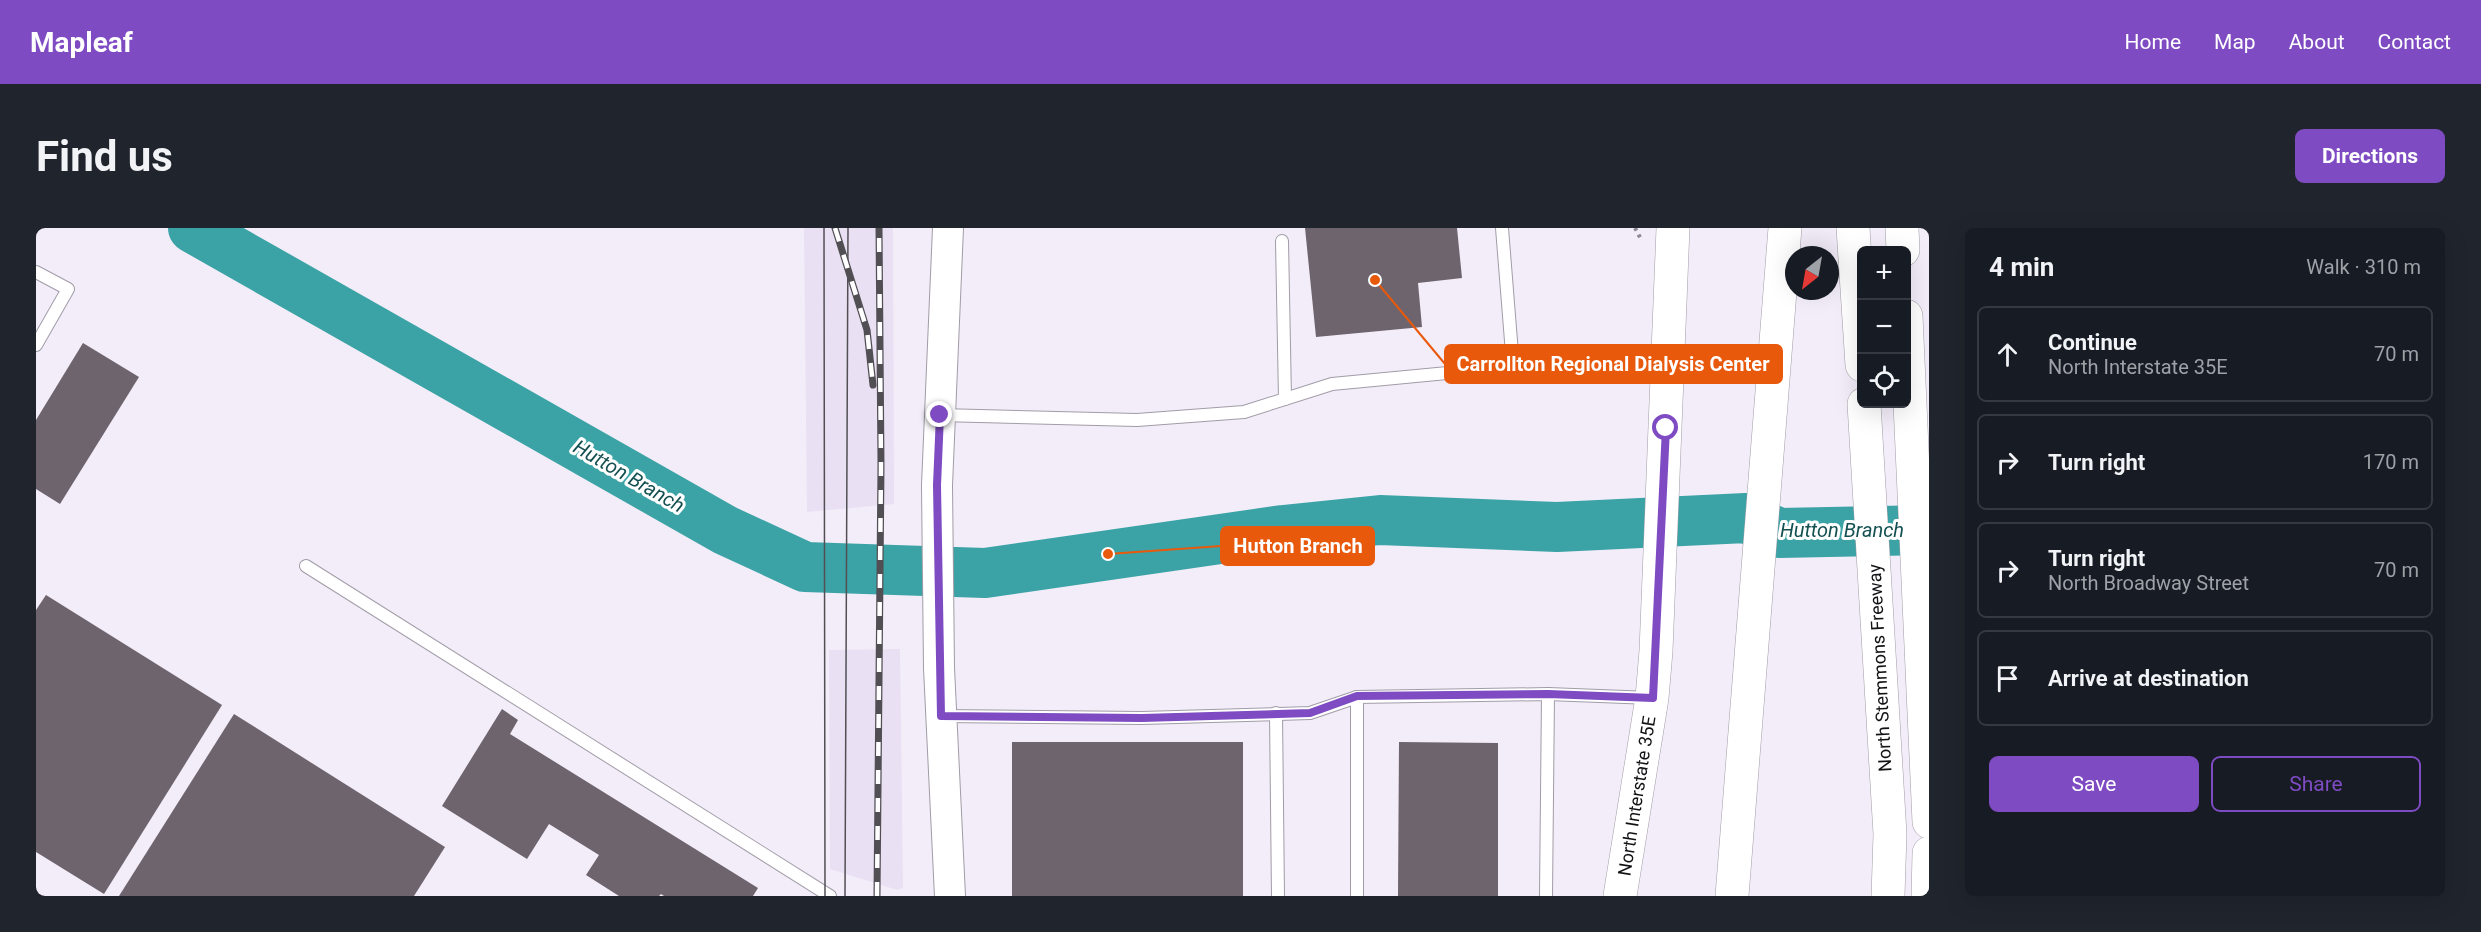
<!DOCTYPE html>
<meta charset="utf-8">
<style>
:root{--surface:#171b24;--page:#20242c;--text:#f1f3f6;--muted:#9ea1a6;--line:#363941;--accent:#7e4bc2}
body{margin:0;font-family:Roboto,sans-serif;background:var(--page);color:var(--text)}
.controls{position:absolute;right:18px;top:18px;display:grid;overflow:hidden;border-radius:9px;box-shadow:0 6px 24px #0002}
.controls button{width:54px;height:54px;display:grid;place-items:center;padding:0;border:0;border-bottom:2px solid var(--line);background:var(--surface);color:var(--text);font:30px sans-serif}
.compass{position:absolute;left:1749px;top:18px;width:54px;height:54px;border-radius:50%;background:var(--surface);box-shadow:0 6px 24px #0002;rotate:211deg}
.stop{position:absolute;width:18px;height:18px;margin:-14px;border:4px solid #7e4bc2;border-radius:50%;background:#fff}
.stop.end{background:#7e4bc2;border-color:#fff;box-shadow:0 2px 6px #0008}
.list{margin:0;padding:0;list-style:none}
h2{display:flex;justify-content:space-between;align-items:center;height:78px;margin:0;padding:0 24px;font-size:26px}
h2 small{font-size:20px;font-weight:400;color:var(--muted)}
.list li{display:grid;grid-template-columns:39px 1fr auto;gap:18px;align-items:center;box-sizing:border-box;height:96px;margin:0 12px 12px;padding:0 12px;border:2px solid var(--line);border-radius:9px}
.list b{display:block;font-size:22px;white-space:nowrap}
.list p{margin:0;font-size:20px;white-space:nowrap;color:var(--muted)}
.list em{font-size:20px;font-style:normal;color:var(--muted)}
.actions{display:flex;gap:12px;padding:18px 24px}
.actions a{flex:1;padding:14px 0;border:2px solid var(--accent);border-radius:9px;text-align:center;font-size:21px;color:var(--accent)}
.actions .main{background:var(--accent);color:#fff}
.icon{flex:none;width:33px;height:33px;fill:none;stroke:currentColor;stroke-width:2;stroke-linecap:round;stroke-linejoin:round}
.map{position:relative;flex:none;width:1893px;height:668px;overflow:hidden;border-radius:9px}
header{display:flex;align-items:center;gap:36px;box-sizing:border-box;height:84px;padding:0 30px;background:var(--accent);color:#fff}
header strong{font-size:28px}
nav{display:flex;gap:33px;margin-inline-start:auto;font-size:21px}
.intro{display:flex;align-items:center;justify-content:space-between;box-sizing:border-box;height:144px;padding:0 36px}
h1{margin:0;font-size:42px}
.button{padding:15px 27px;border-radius:9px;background:var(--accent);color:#fff;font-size:21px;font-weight:700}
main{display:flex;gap:36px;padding:0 36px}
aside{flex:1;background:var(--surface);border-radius:9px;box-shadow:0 6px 24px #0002}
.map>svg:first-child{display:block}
.built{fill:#eae0f3}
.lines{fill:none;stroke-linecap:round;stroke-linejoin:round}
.river{stroke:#3ba3a5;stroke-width:50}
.building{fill:#6d646d}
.service-casing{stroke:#a19ca7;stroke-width:14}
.tertiary-casing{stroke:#a19ca7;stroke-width:32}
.secondary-casing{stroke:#a19ca7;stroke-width:34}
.motorway-casing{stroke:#a19ca7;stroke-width:34}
.path{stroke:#8d8991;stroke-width:4;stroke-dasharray:3 4.5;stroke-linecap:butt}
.service{stroke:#fff;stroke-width:12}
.tertiary{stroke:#fff;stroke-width:30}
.secondary{stroke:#fff;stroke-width:33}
.motorway{stroke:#fff;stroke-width:33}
.tram{stroke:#514f54;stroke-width:1.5}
.rail-casing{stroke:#514f54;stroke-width:7}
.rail{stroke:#fff;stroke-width:4.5;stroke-dasharray:14;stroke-linecap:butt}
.route{stroke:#7e4bc2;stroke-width:8}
.labels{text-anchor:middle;stroke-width:6;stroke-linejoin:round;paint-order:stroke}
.street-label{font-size:18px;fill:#121114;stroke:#fff}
.water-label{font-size:20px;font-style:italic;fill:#145051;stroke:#fff}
.leader{fill:none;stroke:#e8590c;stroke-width:2}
.callout-dot{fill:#e8590c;stroke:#fff;stroke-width:2}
.callout{fill:#e8590c;stroke:#e8590c;stroke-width:2}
.callout-label{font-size:20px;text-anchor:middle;font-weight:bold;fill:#fff}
</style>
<header>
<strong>Mapleaf</strong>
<nav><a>Home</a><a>Map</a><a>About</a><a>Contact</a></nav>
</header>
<div class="intro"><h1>Find us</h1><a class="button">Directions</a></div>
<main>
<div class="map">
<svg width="1893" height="668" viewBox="0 0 1893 668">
<rect width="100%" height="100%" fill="#f3edf9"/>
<g class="built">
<polygon points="768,0 857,0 858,276 771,284"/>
<polygon points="864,421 867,660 861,662 794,641 793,422"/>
</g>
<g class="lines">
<polyline class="river" points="157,0 689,302 769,339 949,345 1247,302 1344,292 1521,299 1710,290 1743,305 1893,302"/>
</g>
<g class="building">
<polygon points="1269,0 1421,0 1426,50 1382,55 1386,99 1280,109"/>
<polygon points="47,115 103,149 24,276 0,261 0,192"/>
<polygon points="10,367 186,477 68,666 0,624 0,382"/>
<polygon points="466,481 482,492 474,506 722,660 717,668 628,668 625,666 623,668 583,668 550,647 563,627 513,596 491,631 406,578"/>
<polygon points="198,486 409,619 378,668 83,668"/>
<rect x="976" y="514" width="231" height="154"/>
<polygon points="1363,514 1462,515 1462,668 1362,668"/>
</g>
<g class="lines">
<defs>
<g id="service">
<polyline points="1466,0 1477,138"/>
<polyline points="1246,13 1249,171"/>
<polyline points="0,44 32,61 0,117"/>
<polyline points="904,187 1101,192 1208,184 1296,156 1632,124"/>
<polyline points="270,338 794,668"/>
<polyline points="1240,485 1242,668"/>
<polyline points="905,488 1106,490 1274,485 1321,469"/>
<polyline points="1321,668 1321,469 1512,466 1615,470"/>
<polyline points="1510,668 1512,466"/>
</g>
<polyline id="tertiary" points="912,0 901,257 903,440 914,668"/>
<polyline id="secondary" points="1584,668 1616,470 1620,423 1637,0"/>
<g id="motorway">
<polyline points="1817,0 1826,137"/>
<polyline points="1866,0 1867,22"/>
<polyline points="1870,88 1893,594"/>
<polyline points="1828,176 1854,606 1852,668"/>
<polyline points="1696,668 1749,0"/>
<polyline points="1892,668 1893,625"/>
</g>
</defs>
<use href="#service" class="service-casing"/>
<use href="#tertiary" class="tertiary-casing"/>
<use href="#secondary" class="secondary-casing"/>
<use href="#motorway" class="motorway-casing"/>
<polyline class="path" points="1599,0 1606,13"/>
<use href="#service" class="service"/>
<use href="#tertiary" class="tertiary"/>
<use href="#secondary" class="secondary"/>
<use href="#motorway" class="motorway"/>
<g class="tram">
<polyline points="788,0 789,668"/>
<polyline points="809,668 812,0"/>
</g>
<defs>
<g id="rail">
<polyline points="799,0 831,102 837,157"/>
<polyline points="841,668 845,237 843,0"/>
</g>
</defs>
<use href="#rail" class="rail-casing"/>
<use href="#rail" class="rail"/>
</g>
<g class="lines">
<polyline class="route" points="904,187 901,257 905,488 1106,490 1274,485 1321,468 1512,466 1617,470 1630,200"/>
</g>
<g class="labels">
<g class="street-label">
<text transform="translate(1844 440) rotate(-93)" y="6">North Stemmons Freeway</text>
<text transform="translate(1601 568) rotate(-81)" y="6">North Interstate 35E</text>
</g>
<g class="water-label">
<text transform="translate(593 248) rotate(30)" y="7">Hutton Branch</text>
<text x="1806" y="309">Hutton Branch</text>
</g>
</g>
<path class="leader" d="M1339 52L1409 136M1072 326L1185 318"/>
<g class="callout-dot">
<circle cx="1339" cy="52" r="6"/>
<circle cx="1072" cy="326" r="6"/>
</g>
<g class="callout">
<rect x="1409" y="117" width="337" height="38" rx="6"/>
<rect x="1185" y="299" width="153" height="38" rx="6"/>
</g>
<g class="callout-label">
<text x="1577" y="143">Carrollton Regional Dialysis Center</text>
<text x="1262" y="325">Hutton Branch</text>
</g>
</svg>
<div class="controls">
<button>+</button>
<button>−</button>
<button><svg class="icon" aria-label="locate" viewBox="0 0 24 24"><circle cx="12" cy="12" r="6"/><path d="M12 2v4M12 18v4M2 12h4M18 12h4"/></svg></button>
</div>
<svg class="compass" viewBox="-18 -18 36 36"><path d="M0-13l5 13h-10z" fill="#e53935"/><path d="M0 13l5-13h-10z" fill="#9ea1a6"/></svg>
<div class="stop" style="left:1630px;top:200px"></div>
<div class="stop end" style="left:904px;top:187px"></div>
</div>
<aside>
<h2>4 min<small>Walk · 310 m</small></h2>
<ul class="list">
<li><svg class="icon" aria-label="ahead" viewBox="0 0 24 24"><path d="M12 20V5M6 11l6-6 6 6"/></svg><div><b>Continue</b><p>North Interstate 35E</p></div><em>70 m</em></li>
<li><svg class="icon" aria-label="right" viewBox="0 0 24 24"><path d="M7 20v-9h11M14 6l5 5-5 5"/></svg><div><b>Turn right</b></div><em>170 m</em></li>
<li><svg class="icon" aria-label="right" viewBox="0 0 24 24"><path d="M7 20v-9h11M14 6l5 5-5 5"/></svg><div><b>Turn right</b><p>North Broadway Street</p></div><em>70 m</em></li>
<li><svg class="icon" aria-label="arrive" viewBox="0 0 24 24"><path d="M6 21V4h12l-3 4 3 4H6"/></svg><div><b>Arrive at destination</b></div></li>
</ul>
<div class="actions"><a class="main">Save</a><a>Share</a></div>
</aside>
</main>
